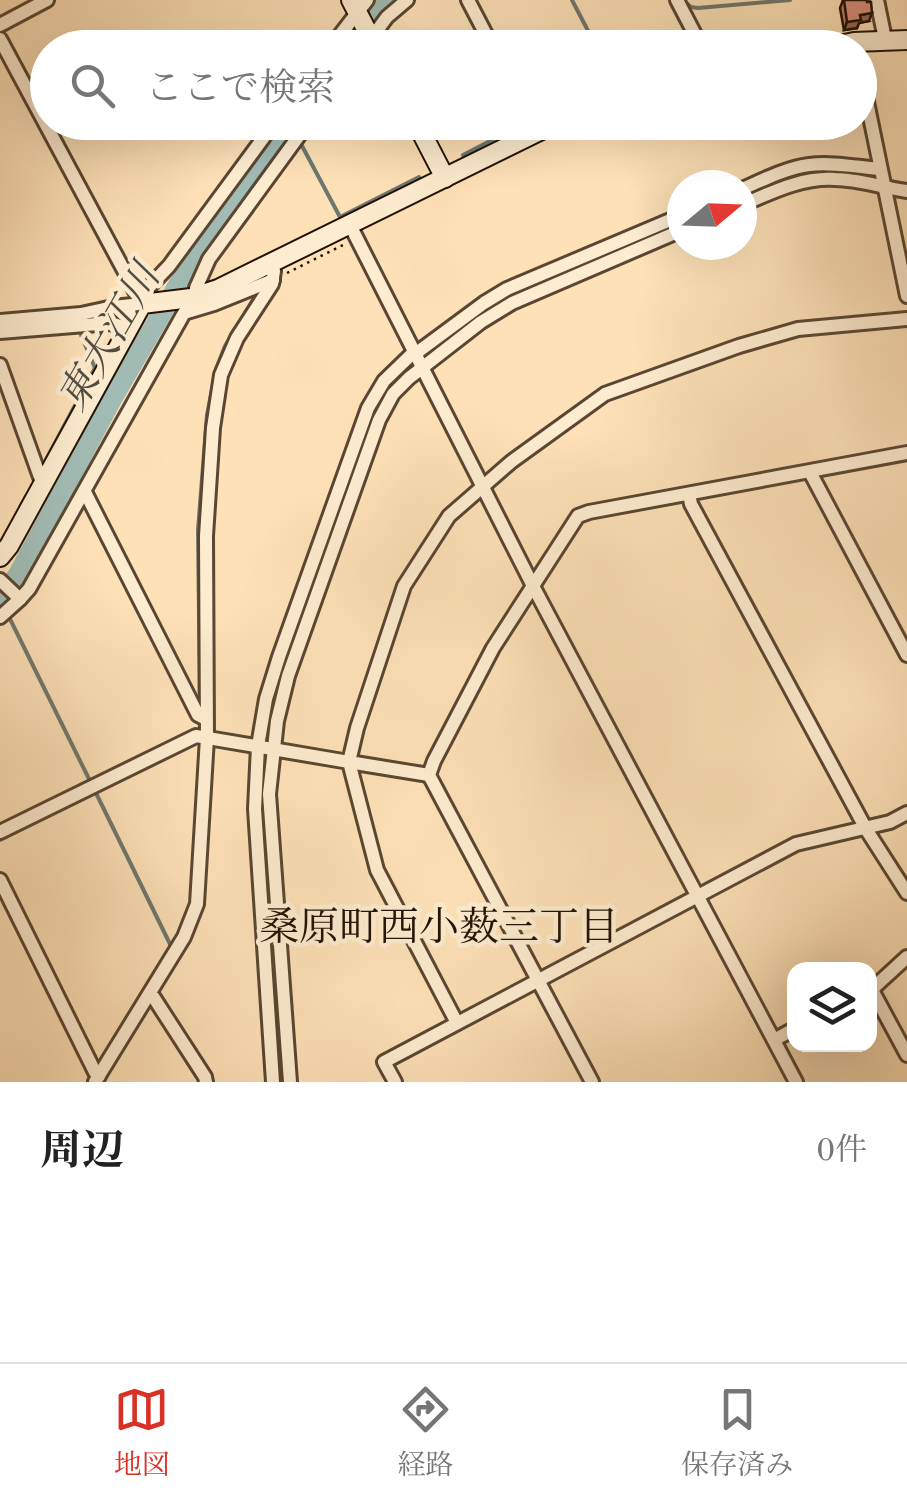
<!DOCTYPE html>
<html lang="ja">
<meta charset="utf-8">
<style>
:root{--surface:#fff;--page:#f6f6f6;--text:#222;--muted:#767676;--line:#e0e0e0;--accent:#d93025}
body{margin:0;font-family:"Old Standard TT","Noto Serif JP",serif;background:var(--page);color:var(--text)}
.controls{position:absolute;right:30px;bottom:30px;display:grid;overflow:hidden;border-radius:20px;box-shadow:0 10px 40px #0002}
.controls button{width:90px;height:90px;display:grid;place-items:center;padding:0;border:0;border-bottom:2px solid var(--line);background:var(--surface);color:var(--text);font:50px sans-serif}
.compass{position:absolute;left:667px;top:170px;width:90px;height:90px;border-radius:50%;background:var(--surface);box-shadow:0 10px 40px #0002;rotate:71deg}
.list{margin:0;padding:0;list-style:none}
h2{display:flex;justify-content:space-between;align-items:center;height:130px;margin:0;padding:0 40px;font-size:42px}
h2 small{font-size:32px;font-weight:400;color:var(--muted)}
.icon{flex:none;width:55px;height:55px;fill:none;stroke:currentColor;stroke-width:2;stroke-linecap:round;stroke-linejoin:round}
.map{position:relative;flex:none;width:907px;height:1082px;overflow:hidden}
.search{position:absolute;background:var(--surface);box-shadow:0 10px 40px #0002;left:30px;right:30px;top:30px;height:110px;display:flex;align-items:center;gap:25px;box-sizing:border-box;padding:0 35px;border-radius:55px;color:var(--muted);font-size:38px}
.sheet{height:280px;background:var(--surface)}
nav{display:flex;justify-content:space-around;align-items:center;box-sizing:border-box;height:140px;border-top:2px solid var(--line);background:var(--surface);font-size:28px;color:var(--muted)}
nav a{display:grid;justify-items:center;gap:5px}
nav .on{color:var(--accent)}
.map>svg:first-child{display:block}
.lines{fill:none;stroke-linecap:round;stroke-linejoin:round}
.stream{stroke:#6f786f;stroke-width:4}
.river{stroke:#a1bcb5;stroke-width:20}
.street-casing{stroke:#5a4632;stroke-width:18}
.secondary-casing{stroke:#231205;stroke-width:22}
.path{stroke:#231205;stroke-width:2.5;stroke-dasharray:2.5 5;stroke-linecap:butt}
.street{stroke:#feecd0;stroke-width:12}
.secondary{stroke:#feecd0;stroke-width:18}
.wall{fill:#b97c6b;stroke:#231205;stroke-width:2.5}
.shaded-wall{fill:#966557;stroke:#231205;stroke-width:2.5}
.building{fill:#d7907c;stroke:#231205;stroke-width:2.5}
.labels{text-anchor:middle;stroke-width:9;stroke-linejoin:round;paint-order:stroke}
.water-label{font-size:40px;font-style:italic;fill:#4f4e43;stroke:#feecd0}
.neighbourhood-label{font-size:40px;fill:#231205;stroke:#feecd0}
</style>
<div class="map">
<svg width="907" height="1082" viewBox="0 0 907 1082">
<rect width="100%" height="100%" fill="#fee1b7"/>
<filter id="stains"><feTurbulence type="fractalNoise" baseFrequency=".002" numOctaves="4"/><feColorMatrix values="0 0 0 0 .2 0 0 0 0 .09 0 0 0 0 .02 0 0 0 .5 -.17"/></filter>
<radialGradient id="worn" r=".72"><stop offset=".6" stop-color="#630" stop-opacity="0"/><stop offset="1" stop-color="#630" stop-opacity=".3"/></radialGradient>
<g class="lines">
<g class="stream">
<polyline points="461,0 486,48"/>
<polyline points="572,0 597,48"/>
<polyline points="683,0 691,7 698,8 790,0"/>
<polyline points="301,144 340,217 419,177"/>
<polyline points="463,155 523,124 522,122"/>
<polyline points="887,181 907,184"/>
<path d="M 742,196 C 789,177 817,166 868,177"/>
<polyline points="486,309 531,286"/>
<polyline points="41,469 95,368 81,335"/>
<polyline points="20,507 35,481"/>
<polyline points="10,619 91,783"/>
<polyline points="200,706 198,530 207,415 216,369 225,346 257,293"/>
<polyline points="95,791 170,944"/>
<polyline points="0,840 194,744"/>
<polyline points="280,1082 262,812 265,752 273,708 286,662 372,418 389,386 414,362"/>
</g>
<g class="river">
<polyline points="347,48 386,0"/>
<polyline points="0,597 18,575 111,401 186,271 293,122"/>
</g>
<defs>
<g id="street">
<polyline points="468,0 493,48"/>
<polyline points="677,0 702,48"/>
<polyline points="877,0 885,39"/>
<polyline points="0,25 47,0"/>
<polyline points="0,39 142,304"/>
<polyline points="330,48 367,0"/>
<polyline points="364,48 387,17 407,0"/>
<polyline points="860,68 907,296"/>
<path d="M 742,189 C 763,180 786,168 809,165 C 832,162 857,167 880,169"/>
<path d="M 742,205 C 772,192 802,177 835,179 C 859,179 883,188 907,191"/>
<polyline points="350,225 533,586 796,1082"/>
<polyline points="197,297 196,288 209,259 309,122"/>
<polyline points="142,304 148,288 169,266 275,122"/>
<polyline points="0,321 81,314 113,307 142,304"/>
<polyline points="0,332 110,323 127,328"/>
<polyline points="415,354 484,303 507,289 682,215"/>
<polyline points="0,365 40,477 44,481"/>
<polyline points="810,472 907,655"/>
<polyline points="85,492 198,715 206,719"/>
<polyline points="689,494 691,504 866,829 907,893"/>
<polyline points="0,580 20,599 29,589 184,313 214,304 273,280"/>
<polyline points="0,617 20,599"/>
<polyline points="429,775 349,762 357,728 404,586 449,516 511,462 605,394 739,346 798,329 907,319"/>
<polyline points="0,832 196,736 349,762 377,870 457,1023"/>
<polyline points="0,880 95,1072 99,1076"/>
<polyline points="872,990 907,1055"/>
<polyline points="870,991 907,957"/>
<polyline points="149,995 154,998 205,1077 206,1082"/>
<polyline points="774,1040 794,1029"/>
<polyline points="95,1082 184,937 197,904 207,738 206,536 213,428 221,375 237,338 272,284 274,271 271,263"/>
<polyline points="273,1082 255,809 258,746 266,699 279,657 368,408 384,381 414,352"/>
<polyline points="290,1082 269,794 277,721 288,676 379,420 393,394 409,378 481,322 512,303 682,230"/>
<polyline points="395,1082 384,1062 796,844 890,822 907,813"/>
<polyline points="592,1082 429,775 434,761 493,648 578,516 589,512 907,453"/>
</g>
<g id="secondary">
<polyline points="351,0 376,48"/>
<polyline points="825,48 854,42 907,40"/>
<polyline points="416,122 445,178"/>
<polyline points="0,557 9,546 142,304 191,298 218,289 558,122"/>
</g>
</defs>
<use href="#street" class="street-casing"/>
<use href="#secondary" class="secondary-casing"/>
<g class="path">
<polyline points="565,135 591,122"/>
<polyline points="287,273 343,245"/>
</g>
<use href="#street" class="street"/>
<use href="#secondary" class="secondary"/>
</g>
<polygon class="wall" points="843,0 869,21 859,23 857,28 844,30 840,8"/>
<polygon class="shaded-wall" points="872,13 869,21 859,23 857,28 844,30 847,22 860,15"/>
<polygon class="building" points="844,0 867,0 867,2 871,2 872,13 860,15 861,20 847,22"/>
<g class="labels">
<g class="water-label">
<text transform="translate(108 337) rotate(-60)" y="14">東大江川</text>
</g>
<g class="neighbourhood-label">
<text x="439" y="940">桑原町西小薮三丁目</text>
</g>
</g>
<rect width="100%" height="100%" filter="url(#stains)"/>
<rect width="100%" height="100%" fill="url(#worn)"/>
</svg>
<div class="controls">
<button><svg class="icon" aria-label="layers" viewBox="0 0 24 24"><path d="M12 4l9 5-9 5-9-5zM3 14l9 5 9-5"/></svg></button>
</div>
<svg class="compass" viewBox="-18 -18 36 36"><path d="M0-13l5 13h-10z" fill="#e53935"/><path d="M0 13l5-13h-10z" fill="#767676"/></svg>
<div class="search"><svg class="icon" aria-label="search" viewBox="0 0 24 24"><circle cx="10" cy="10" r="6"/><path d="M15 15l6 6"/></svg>ここで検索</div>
</div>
<section class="sheet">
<h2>周辺<small>0件</small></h2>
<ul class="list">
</ul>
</section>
<nav>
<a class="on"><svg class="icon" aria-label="map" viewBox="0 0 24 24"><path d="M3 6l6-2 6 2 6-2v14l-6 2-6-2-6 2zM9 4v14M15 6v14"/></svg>地図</a>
<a><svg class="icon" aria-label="directions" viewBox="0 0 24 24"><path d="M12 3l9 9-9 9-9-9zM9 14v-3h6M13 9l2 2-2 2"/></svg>経路</a>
<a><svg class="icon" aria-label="saved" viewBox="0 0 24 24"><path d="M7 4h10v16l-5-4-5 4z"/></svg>保存済み</a>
</nav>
